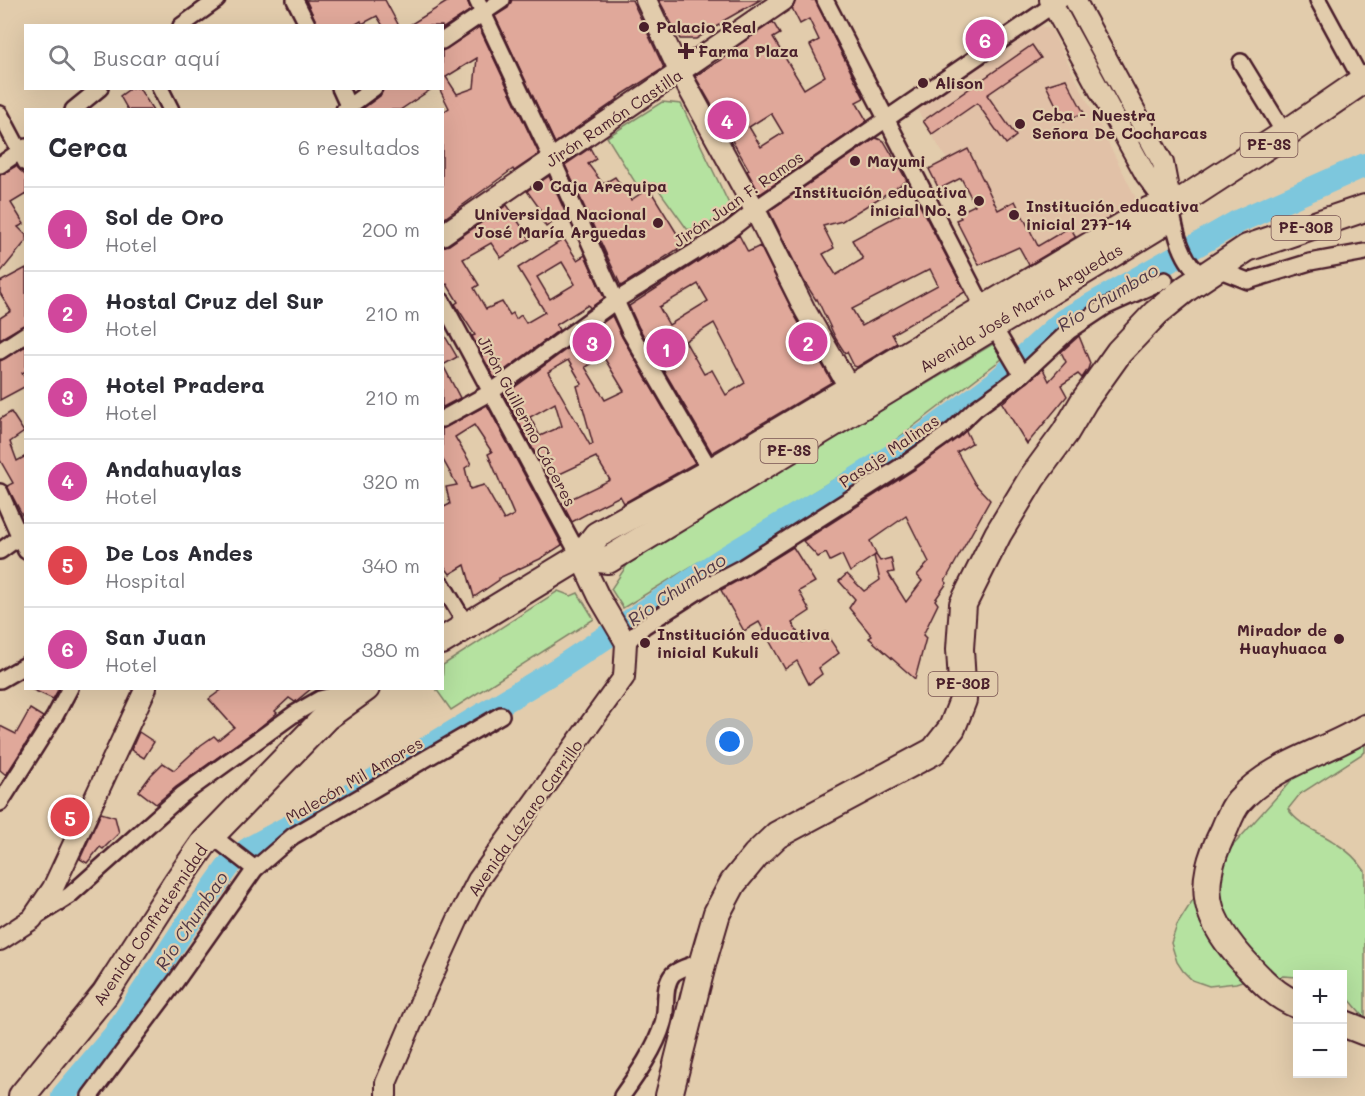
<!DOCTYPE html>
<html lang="es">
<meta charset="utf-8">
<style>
:root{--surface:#fff;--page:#f2f2f3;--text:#2b2b33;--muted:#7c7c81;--line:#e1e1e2;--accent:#4a1f2b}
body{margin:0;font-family:Mali,sans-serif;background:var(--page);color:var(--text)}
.controls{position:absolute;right:18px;bottom:18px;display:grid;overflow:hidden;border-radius:0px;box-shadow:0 6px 24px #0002}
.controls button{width:54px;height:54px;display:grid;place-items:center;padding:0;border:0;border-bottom:2px solid var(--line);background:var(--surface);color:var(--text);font:30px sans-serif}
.you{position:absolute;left:730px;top:742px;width:21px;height:21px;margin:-15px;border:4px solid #fff;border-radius:50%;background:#1a73e8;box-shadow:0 0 0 9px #1a73e833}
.badge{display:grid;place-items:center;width:39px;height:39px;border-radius:50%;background:var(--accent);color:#fff;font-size:20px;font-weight:700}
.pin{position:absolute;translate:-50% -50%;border:3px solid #fff;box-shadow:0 2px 6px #0006}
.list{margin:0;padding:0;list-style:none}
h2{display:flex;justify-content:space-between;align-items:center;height:78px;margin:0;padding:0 24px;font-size:26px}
h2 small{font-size:20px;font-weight:400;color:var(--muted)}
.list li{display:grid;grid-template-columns:39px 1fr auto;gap:18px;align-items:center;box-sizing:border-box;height:84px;padding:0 24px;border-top:2px solid var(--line)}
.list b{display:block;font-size:22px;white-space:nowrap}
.list p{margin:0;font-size:20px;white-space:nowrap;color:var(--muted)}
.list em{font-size:20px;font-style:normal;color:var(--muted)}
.icon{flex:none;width:33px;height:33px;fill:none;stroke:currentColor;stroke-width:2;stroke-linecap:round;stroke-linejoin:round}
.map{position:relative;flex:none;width:1365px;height:1096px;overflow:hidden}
.search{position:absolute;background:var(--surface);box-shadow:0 6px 24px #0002;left:24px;top:24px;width:420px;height:66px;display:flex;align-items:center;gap:15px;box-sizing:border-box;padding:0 21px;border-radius:0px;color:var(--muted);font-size:22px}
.panel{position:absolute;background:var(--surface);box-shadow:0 6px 24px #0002;left:24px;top:108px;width:420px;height:582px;border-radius:0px}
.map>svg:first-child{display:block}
.built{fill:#e1c1a7}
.green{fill:#b5e2a0;stroke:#808066;stroke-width:1.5}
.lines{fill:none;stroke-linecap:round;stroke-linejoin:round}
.river{stroke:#7dc7dd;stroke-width:24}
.building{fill:#e0a89a;stroke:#4a1f2b;stroke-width:1.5;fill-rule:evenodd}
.street-casing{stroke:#4a1f2b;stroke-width:20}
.secondary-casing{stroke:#4a1f2b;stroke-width:24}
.highway-casing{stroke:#4a1f2b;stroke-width:30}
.street{stroke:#e2ccac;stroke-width:15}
.secondary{stroke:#e2ccac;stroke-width:20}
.highway{stroke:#e2ccac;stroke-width:26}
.poi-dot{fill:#4a1f2b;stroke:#e2ccac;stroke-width:2}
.labels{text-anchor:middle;stroke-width:4.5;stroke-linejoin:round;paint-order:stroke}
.shield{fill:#e2ccac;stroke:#785352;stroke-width:1.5}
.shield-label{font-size:15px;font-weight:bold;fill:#4a1f2b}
.poi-label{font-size:16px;font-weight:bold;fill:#4a1f2b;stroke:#e2ccac;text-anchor:start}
.street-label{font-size:16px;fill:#4a1f2b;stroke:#e2ccac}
.water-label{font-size:18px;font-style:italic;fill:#523846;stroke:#e2ccac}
</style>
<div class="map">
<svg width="1365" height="1096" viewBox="0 0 1365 1096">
<rect width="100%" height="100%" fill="#e2ccac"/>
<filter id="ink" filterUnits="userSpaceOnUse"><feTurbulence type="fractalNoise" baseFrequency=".0167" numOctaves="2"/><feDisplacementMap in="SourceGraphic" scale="12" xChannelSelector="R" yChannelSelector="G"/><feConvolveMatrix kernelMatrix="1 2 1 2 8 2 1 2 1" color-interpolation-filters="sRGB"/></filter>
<g filter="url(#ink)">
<polygon class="built" points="1041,26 1051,29 1141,208 1032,271 968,150 947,160 917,110"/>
<g class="green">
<polygon points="662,102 681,104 730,206 703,230 687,229 654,183 638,187 607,137"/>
<polygon points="993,344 1003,358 881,451 623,608 611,589 629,562 704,515 814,451 836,434 899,396 908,395"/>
<polygon points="558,591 571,596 578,593 594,619 451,710 436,689 442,688 443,665"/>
<path d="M 1365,712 L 1365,752 L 1300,794 L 1288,809 C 1299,826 1318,831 1334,842 C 1347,850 1357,859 1365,871 L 1365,1018 L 1343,992 L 1342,974 L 1298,974 L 1297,977 L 1283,976 L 1274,979 L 1245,980 L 1236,983 L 1209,986 L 1192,980 L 1183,971 L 1177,962 L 1171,943 L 1177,925 L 1213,868 L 1289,783 L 1309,756 L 1342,726 Z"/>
</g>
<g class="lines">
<polyline class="river" points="63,1096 114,1036 181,933 233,860 252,847 356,791 558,669 723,559 843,487 929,432 994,384 1063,321 1239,221 1365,165"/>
</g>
<g class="building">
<polygon points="306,0 385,0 399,26 383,26 377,16 362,24 361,21 353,26 318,26"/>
<polygon points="450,0 467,0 471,10 442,29 442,26 408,26"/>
<polygon points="512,0 632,0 664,68 617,98 618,99 555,143 495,16 508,8"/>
<polygon points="659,0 760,0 723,21 724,22 696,39 680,39"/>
<path d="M 796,0 L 815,0 L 864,98 L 856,102 L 867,121 L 760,194 L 747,171 L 749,170 L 695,76 L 725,57 L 724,55 L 773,22 L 780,34 L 773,38 L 804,89 L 825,76 L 810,45 L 819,40 L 809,19 L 800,24 L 792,8 ZM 771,113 L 783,133 L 761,147 L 749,127 Z"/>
<path d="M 479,27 L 539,154 L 514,171 L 513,169 L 442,220 L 442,113 L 449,108 L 439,88 L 442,88 L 442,51 ZM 477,58 L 474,88 L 457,94 L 446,77 Z"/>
<polygon points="1032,45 1041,58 987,95 1016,136 1006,144 977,103 932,134 923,121"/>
<polygon points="1066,79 1084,113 1064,121 1046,85"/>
<polygon points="131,88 139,88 153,110 128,110 120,96"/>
<polygon points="384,88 433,88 400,110 361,110 380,96"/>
<path d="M 876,138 L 884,141 L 907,181 L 842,221 L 823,226 L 834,248 L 823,254 L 836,275 L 863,259 L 852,240 L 919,204 L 965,292 L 892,334 L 897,343 L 857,367 L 854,366 L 847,352 L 845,353 L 836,339 L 817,299 L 816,300 L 804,281 L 769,211 ZM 930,269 L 938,285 L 862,326 L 852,309 Z"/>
<polygon points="590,148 596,159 588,164 603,184 615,177 631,200 649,188 684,245 621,286 565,165"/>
<polygon points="968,149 998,210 1015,201 1038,246 1070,227 1076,237 1029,265 1019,247 979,265 956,220 961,218 958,213 975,205 961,178 939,189 929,169"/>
<polygon points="16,166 26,176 26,194 11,203 24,224 18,227 26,235 26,241 0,273 0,175"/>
<polygon points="549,176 566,214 546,227 536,211 540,209 527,191"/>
<path d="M 507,205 L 530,239 L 501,258 L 491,243 L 463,259 L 479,285 L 474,288 L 486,309 L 502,302 L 510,315 L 513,313 L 516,319 L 521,315 L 526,323 L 545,312 L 518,268 L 564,239 L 577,260 L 585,255 L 604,298 L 590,308 L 588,305 L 556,325 L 559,330 L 494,378 L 472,336 L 475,335 L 455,304 L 458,302 L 447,284 L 442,287 L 442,247 L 449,245 ZM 562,262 L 575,284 L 550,299 L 537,277 Z"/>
<path d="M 739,235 L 748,252 L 760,246 L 795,316 L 832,382 L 712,453 L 639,328 L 629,306 ZM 698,284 L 708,301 L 669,325 L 659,307 ZM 714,323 L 745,383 L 726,395 L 712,370 L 704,374 L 685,341 Z"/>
<polygon points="26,268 26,324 0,339 0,318 11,311 0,293 0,282"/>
<path d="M 612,316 L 622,337 L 695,463 L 624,503 L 620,496 L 590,511 L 590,512 L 572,522 L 562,503 L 610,480 L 596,457 L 549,479 L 504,395 ZM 603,356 L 624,391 L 605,400 L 585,367 ZM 568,360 L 582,384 L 577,386 L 593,444 L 590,445 L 548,372 ZM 555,403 L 562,426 L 540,436 L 530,417 Z"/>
<polygon points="442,331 457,357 443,365 460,398 443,407 442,406"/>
<polygon points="1079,336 1090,363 1088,369 1082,378 1078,374 1061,385 1067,396 1027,444 1002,403 1043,369 1049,381 1066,362 1061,352"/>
<polygon points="26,346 26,371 22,373 26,380 26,386 0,400 0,361"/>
<path d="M 487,405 L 562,545 L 540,559 L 499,578 L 499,580 L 474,597 L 465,565 L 450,574 L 442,563 L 442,508 L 450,504 L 446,487 L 457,485 L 442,458 L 442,429 ZM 474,425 L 492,452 L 488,454 L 514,515 L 504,520 L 484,485 L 470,489 L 465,468 L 471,464 L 455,437 Z"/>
<polygon points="11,412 24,432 10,442 17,461 26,456 26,522 7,486 13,483 0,460 0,419"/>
<path d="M 966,431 L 972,443 L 957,452 L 975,484 L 990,500 L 945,581 L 947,583 L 935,600 L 938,604 L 923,635 L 926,638 L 915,679 L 869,638 L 872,636 L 849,608 L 855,599 L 839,581 L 847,574 L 864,591 L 880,580 L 874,556 L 850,572 L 842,555 L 830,561 L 826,553 L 818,557 L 803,541 L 914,470 ZM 906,516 L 929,562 L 917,575 L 922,581 L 906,602 L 888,573 L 894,572 L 891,558 L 880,561 L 876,555 L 874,556 L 876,554 L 870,541 Z"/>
<polygon points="793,547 815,582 799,591 810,611 792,623 803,642 813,635 815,639 825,632 839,653 819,668 822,674 809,684 797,661 785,669 759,622 744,631 721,590 748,575"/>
<polygon points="29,688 59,688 53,699"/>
<polygon points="224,688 312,688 295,702 289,698 275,711 277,713 259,728 176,787 156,804 139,791 151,775 163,763 174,770 201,745 214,736 218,740 234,727 209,699"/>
<polygon points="30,709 43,717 6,775 0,770 0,726 16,734"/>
<polygon points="139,732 154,742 144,758 131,750"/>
<polygon points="101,813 115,817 119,833 103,849 100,847 87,863 80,859"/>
</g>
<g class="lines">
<defs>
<g id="street">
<polyline points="295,0 308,26"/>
<polyline points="477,0 552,159 630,332 715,478"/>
<polyline points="825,0 993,326 1022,375"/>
<polyline points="1318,0 1362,81"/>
<polyline points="181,26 217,0"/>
<polyline points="442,41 502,0"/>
<polyline points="1241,62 1285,134"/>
<polyline points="160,88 171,110"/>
<polyline points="340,88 350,110"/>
<polyline points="73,110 100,88"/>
<polyline points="344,110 374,88"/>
<polyline points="0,114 26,163"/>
<polyline points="0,165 26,147"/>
<path d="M 1171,208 C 1175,231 1182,263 1203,276"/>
<polyline points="1215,268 1248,281 1310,262 1365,252"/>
<polyline points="442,301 580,557"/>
<polyline points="0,351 26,334"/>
<polyline points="442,419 491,392 617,300 727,232 764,203 1060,0"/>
<polyline points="0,492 26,551"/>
<polyline points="0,551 26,532"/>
<polyline points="442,584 467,626"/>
<polyline points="626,643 644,626 703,588 743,567 908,462 953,430 975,409 1022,375 1069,331 1105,307 1165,280"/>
<polyline points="0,680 26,665"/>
<polyline points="0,803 55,716 70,688"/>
<polyline points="211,835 255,869"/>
<polyline points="37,916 70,895 182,795 294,714 320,699 352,691"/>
<polyline points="90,1096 176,981 255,869 293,836 501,715"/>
<path d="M 622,1096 C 637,1075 656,1048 663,1023 C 668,1009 662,986 673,974 C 679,968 694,965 703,961"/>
</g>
<g id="secondary">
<polyline points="646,0 680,73 755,210 805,310 857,401"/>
<polyline points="1050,0 1146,175 1171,208"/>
<polyline points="1075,0 1163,163 1171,205"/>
<polyline points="442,235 784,0"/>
<polyline points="0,940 32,919 53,888 146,688"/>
<polyline points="386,1096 386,1083 424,994 458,919 478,880 624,677 626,643 599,597 580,557"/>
</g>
<g id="highway">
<polyline points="580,557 608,560 1158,226 1171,208 1285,134 1365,79"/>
<polyline points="442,641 580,557 597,535 712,471 1150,210 1156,210"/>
<path d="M 1298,1005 C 1276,996 1263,982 1248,966 C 1204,919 1195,888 1224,830 C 1228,821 1232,809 1239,801 C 1272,764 1324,753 1365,728"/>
<polyline points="1342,1023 1365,1032"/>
<polyline points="22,1096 105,994 177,882 205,842 326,717 366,688"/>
<polyline points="669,1096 703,961 717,913 733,883 756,855 777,835 934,751 952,728 963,700 960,649 963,604 998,534 1032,478 1065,433 1084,401 1119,352 1156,313 1187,288 1247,248 1365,208"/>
</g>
</defs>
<use href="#street" class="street-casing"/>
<use href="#secondary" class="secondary-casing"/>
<use href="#highway" class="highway-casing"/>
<use href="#street" class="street"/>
<use href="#secondary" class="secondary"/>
<use href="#highway" class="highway"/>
</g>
</g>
<g class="poi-dot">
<circle cx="644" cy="27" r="6"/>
<path d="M683 42h6v6h6v6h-6v6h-6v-6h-6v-6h6z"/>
<circle cx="923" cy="83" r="6"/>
<circle cx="1020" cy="124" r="6"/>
<circle cx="855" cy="161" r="6"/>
<circle cx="538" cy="186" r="6"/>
<circle cx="979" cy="201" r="6"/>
<circle cx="1014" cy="215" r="6"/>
<circle cx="658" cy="223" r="6"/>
<circle cx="1339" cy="639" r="6"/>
<circle cx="645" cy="643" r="6"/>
</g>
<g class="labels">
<g class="shield">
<rect x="1240.5" y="133" width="57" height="24" rx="4.5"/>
<rect x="1271.5" y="216" width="69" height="24" rx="4.5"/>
<rect x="760.5" y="439" width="57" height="24" rx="4.5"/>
<rect x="928.5" y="672" width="69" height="24" rx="4.5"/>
</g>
<g class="shield-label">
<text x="1269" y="150">PE-3S</text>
<text x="1306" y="233">PE-30B</text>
<text x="789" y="456">PE-3S</text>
<text x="963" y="689">PE-30B</text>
</g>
<g class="poi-label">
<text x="656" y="33">Palacio Real</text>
<text x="698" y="57">Farma Plaza</text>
<text x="935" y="89">Alison</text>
<text x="1032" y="121">Ceba - Nuestra<tspan x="1032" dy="18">Señora De Cocharcas</tspan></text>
<text x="867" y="167">Mayumi</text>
<text x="550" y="192">Caja Arequipa</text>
<text x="967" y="198" text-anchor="end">Institución educativa<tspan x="967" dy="18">inicial No. 8</tspan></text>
<text x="1026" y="212">Institución educativa<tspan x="1026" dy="18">inicial 277-14</tspan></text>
<text x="646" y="220" text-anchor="end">Universidad Nacional<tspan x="646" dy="18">José María Arguedas</tspan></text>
<text x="1327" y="636" text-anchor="end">Mirador de<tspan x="1327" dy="18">Huayhuaca</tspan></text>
<text x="657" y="640">Institución educativa<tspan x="657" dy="18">inicial Kukuli</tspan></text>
</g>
<g class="street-label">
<text transform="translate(614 118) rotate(-34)" y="6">Jirón Ramón Castilla</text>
<text transform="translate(738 199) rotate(-35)" y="6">Jirón Juan F. Ramos</text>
<text transform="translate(1021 308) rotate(-31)" y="6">Avenida José María Arguedas</text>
<text transform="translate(527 421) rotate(62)" y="6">Jirón Guillermo Cáceres</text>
<text transform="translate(889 451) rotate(-34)" y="6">Pasaje Malinas</text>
<text transform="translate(354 780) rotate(-30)" y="6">Malecón Mil Amores</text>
<text transform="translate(525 818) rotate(-55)" y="6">Avenida Lázaro Carrillo</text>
<text transform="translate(150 925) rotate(-56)" y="6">Avenida Confraternidad</text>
</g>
<g class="water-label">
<text transform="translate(1108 298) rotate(-31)" y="6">Río Chumbao</text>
<text transform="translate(677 590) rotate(-34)" y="6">Río Chumbao</text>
<text transform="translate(192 921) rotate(-56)" y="6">Río Chumbao</text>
</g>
</g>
</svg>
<div class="controls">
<button>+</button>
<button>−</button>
</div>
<div class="you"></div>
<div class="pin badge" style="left:666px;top:348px;background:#d1479c">1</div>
<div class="pin badge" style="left:808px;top:342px;background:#d1479c">2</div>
<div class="pin badge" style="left:592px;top:342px;background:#d1479c">3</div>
<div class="pin badge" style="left:727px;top:120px;background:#d1479c">4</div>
<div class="pin badge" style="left:70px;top:817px;background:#e0444e">5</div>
<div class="pin badge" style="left:985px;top:39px;background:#d1479c">6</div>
<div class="search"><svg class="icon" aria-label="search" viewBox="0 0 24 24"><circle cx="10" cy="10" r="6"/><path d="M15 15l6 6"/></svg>Buscar aquí</div>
<section class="panel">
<h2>Cerca<small>6 resultados</small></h2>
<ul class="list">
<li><span class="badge" style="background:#d1479c">1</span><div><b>Sol de Oro</b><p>Hotel</p></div><em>200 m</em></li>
<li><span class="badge" style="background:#d1479c">2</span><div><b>Hostal Cruz del Sur</b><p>Hotel</p></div><em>210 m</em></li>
<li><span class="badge" style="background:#d1479c">3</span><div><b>Hotel Pradera</b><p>Hotel</p></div><em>210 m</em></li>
<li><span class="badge" style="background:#d1479c">4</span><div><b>Andahuaylas</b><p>Hotel</p></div><em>320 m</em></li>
<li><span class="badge" style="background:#e0444e">5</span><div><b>De Los Andes</b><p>Hospital</p></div><em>340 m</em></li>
<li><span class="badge" style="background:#d1479c">6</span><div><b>San Juan</b><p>Hotel</p></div><em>380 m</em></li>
</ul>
</section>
</div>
